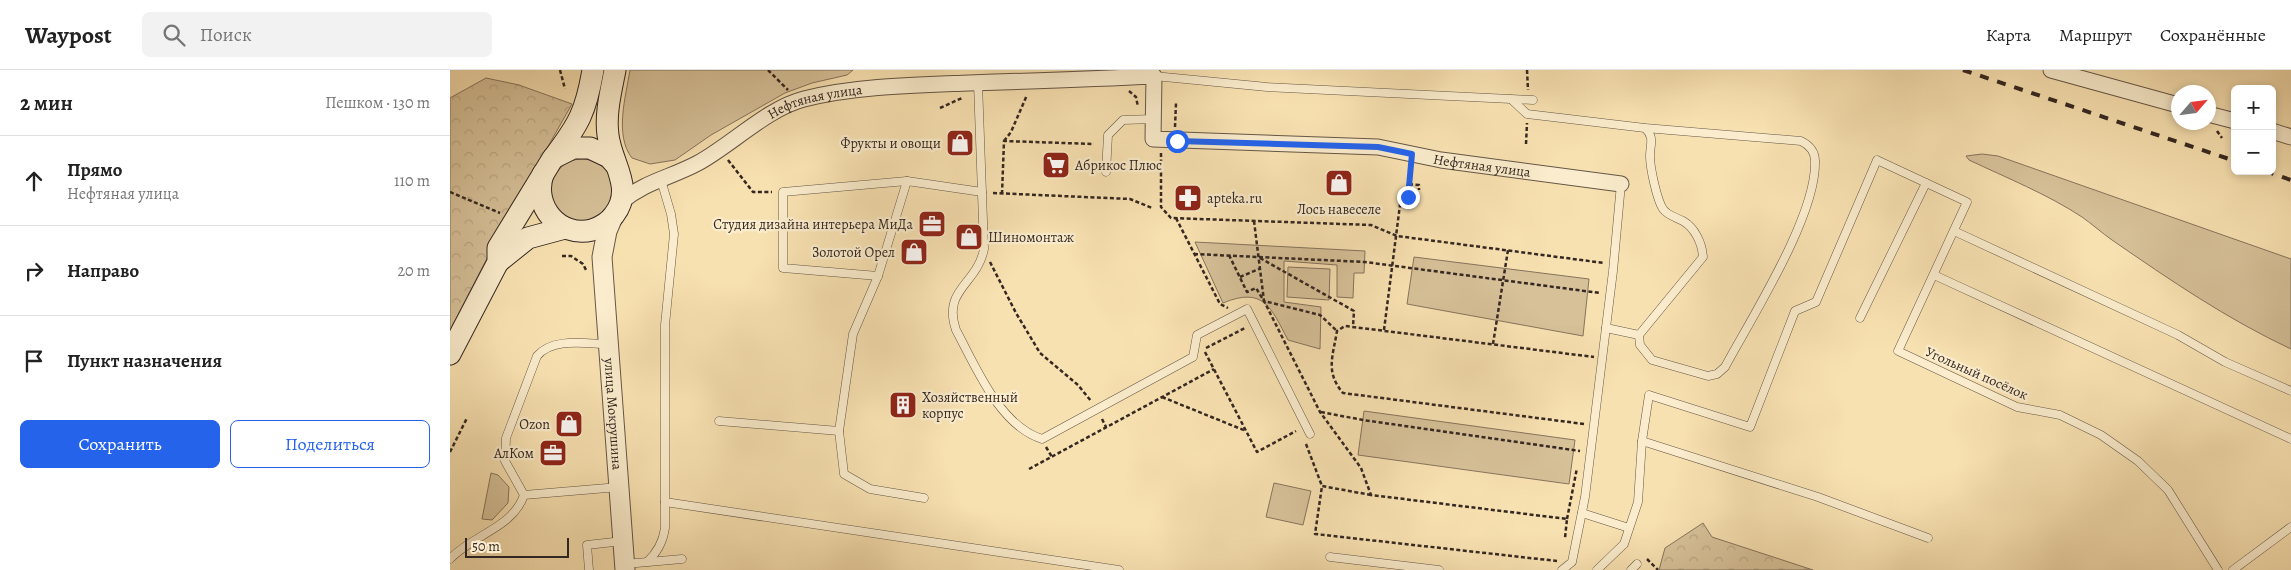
<!DOCTYPE html>
<html lang="ru">
<meta charset="utf-8">
<style>
:root{--surface:#fff;--page:#f2f2f2;--text:#222;--muted:#767676;--line:#e0e0e0;--accent:#2563eb}
body{margin:0;font-family:Alegreya,serif;background:var(--page);color:var(--text)}
.controls{position:absolute;right:15px;top:15px;display:grid;overflow:hidden;border-radius:8px;box-shadow:0 2px 8px #0003}
.controls button{width:45px;height:45px;display:grid;place-items:center;padding:0;border:0;border-bottom:1px solid var(--line);background:var(--surface);color:var(--text);font:25px sans-serif}
.compass{position:absolute;left:1721px;top:15px;width:45px;height:45px;border-radius:50%;background:var(--surface);box-shadow:0 2px 8px #0003;rotate:62deg}
.scale{position:absolute;left:15px;bottom:12px;width:104px;box-sizing:border-box;padding-left:5px;border:2px solid #342722;border-top:0;font-size:14px;line-height:18px;white-space:nowrap;color:#342722;-webkit-text-stroke:4px #faeccc;paint-order:stroke}
.stop{position:absolute;width:15px;height:15px;margin:-11px;border:4px solid #2563eb;border-radius:50%;background:#fff}
.stop.end{background:#2563eb;border-color:#fff;box-shadow:0 1px 5px #0008}
.list{margin:0;padding:0;list-style:none}
h2{display:flex;justify-content:space-between;align-items:center;height:65px;margin:0;padding:0 20px;font-size:21px}
h2 small{font-size:16px;font-weight:400;color:var(--muted)}
.list li{display:grid;grid-template-columns:32px 1fr auto;gap:15px;align-items:center;box-sizing:border-box;height:90px;padding:0 20px;border-top:1px solid var(--line)}
.list b{display:block;font-size:19px;white-space:nowrap}
.list p{margin:0;font-size:16px;white-space:nowrap;color:var(--muted)}
.list em{font-size:16px;font-style:normal;color:var(--muted)}
.actions{display:flex;gap:10px;padding:15px 20px}
.actions a{flex:1;padding:11px 0;border:1px solid var(--accent);border-radius:8px;text-align:center;font-size:18px;color:var(--accent)}
.actions .main{background:var(--accent);color:#fff}
.icon{flex:none;width:28px;height:28px;fill:none;stroke:currentColor;stroke-width:2;stroke-linecap:round;stroke-linejoin:round}
.map{position:relative;flex:none;width:1841px;height:500px;overflow:hidden}
header{display:flex;align-items:center;gap:30px;box-sizing:border-box;height:70px;padding:0 25px;background:var(--surface);border-bottom:1px solid var(--line)}
header strong{font-size:24px}
nav{display:flex;gap:28px;margin-inline-start:auto;font-size:18px}
.search{width:350px;height:45px;background:var(--page);display:flex;align-items:center;gap:12px;box-sizing:border-box;padding:0 18px;border-radius:8px;color:var(--muted);font-size:19px}
main{display:flex}
aside{flex:1;background:var(--surface)}
.map>svg:first-child{display:block}
.green{fill:#d7c199;stroke:#86745e}
.forest{fill:url(#forest-crowns);stroke:#86745e}
.lines{fill:none;stroke-linecap:round;stroke-linejoin:round}
.service-casing{stroke:#655646;stroke-width:9}
.minor-casing{stroke:#655646;stroke-width:17}
.tertiary-casing{stroke:#655646;stroke-width:21}
.secondary-casing{stroke:#342722;stroke-width:23}
.path{stroke:#342722;stroke-width:2.5;stroke-dasharray:4 2.5;stroke-linecap:butt}
.service{stroke:#faeccc;stroke-width:8}
.minor{stroke:#faeccc;stroke-width:15}
.tertiary{stroke:#faeccc;stroke-width:19}
.secondary{stroke:#faeccc;stroke-width:21}
.rail{stroke:#342722;stroke-width:4;stroke-dasharray:9 9;stroke-linecap:butt}
.route{stroke:#2563eb;stroke-width:6}
.labels{text-anchor:middle;stroke-width:4.5;stroke-linejoin:round;paint-order:stroke}
.street-label{font-size:14px;fill:#342722;stroke:#faeccc}
.poi-label{font-size:14px;fill:#342722;stroke:#faeccc;text-anchor:end}
</style>
<header>
<strong>Waypost</strong>
<div class="search"><svg class="icon" aria-label="search" viewBox="0 0 24 24"><circle cx="10" cy="10" r="6"/><path d="M15 15l6 6"/></svg>Поиск</div>
<nav><a>Карта</a><a>Маршрут</a><a>Сохранённые</a></nav>
</header>
<main>
<aside>
<h2>2 мин<small>Пешком · 130 m</small></h2>
<ul class="list">
<li><svg class="icon" aria-label="ahead" viewBox="0 0 24 24"><path d="M12 20V5M6 11l6-6 6 6"/></svg><div><b>Прямо</b><p>Нефтяная улица</p></div><em>110 m</em></li>
<li><svg class="icon" aria-label="right" viewBox="0 0 24 24"><path d="M7 20v-9h11M14 6l5 5-5 5"/></svg><div><b>Направо</b></div><em>20 m</em></li>
<li><svg class="icon" aria-label="arrive" viewBox="0 0 24 24"><path d="M6 21V4h12l-3 4 3 4H6"/></svg><div><b>Пункт назначения</b></div></li>
</ul>
<div class="actions"><a class="main">Сохранить</a><a>Поделиться</a></div>
</aside>
<div class="map">
<svg width="1841" height="500" viewBox="0 0 1841 500">
<defs>
<pattern id="forest-crowns" width="20" height="18" patternUnits="userSpaceOnUse" patternTransform="scale(1.25)"><rect width="20" height="18" fill="#d7c199"/><path d="M2 6a3 3 0 1 1 6 0M12 15a3 3 0 1 1 6 0" fill="none" stroke="#b9a684"/></pattern>
</defs>
<rect width="100%" height="100%" fill="#f8e1b1"/>
<filter id="stains"><feTurbulence type="fractalNoise" baseFrequency=".004" numOctaves="4"/><feColorMatrix values="0 0 0 0 .2 0 0 0 0 .09 0 0 0 0 .02 0 0 0 .5 -.17"/></filter>
<radialGradient id="worn" r=".72"><stop offset=".6" stop-color="#630" stop-opacity="0"/><stop offset="1" stop-color="#630" stop-opacity=".3"/></radialGradient>
<g class="green">
<path d="M 180,0 L 403,0 L 397,5 L 362,13 L 335,23 L 261,65 L 225,90 L 200,94 L 182,88 C 164,65 176,26 180,0 Z"/>
<path d="M 1532,84 L 1548,86 L 1841,189 L 1841,279 C 1777,249 1720,210 1662,170 C 1652,163 1642,154 1632,147 C 1597,124 1557,108 1519,90 L 1516,86 Z"/>
<circle cx="132" cy="120" r="31"/>
<path d="M 745,172 L 915,181 L 914,203 L 904,203 L 903,228 L 887,227 L 887,195 L 834,191 L 834,232 L 871,237 L 870,279 L 838,270 C 821,238 814,216 773,233 Z"/>
<polygon points="964,187 1139,209 1133,266 957,234"/>
<polygon points="838,197 880,199 879,230 837,227"/>
<polygon points="914,341 1125,370 1119,414 908,385"/>
<polygon points="41,403 48,405 59,417 58,433 42,450 32,449"/>
<polygon points="824,413 861,421 853,455 816,447"/>
</g>
<g class="forest">
<polygon points="36,8 69,15 122,34 62,140 0,260 0,28"/>
<polygon points="1253,453 1262,467 1363,500 1209,500 1215,478"/>
</g>
<g class="lines">
<defs>
<g id="service">
<polyline points="704,6 817,17 1083,30"/>
<path d="M 528,13 L 534,179 C 527,215 492,219 506,260 C 526,297 549,355 592,369 L 743,287 L 747,265 L 797,239 L 860,364"/>
<path d="M 1061,29 L 1077,44 L 1195,58 L 1351,71 C 1359,75 1365,81 1365,91 C 1367,145 1302,247 1275,297 L 1267,304 L 1258,306 L 1202,290 L 1190,275 L 1189,265"/>
<polyline points="656,102 658,65 673,50 704,49"/>
<polyline points="1504,161 1728,265 1775,292 1841,321"/>
<polyline points="1484,205 1841,369"/>
<polyline points="428,206 333,198 333,122 457,111"/>
<polyline points="1410,248 1476,113"/>
<path d="M 1156,258 L 1189,265 L 1253,187 C 1252,173 1245,158 1233,151 C 1226,147 1218,146 1213,139 C 1207,130 1200,98 1200,86 C 1200,74 1205,68 1195,58"/>
<polyline points="269,351 389,361"/>
<polyline points="1192,371 1368,427 1478,468"/>
<polyline points="74,425 169,417"/>
<polyline points="474,428 420,419 394,404 389,361 403,264 428,206 457,111 532,122"/>
<polyline points="215,432 669,500"/>
<polyline points="1132,443 1179,458"/>
<polyline points="880,487 989,500"/>
<path d="M 0,489 C 22,465 63,458 74,425 L 55,391 L 56,368 L 87,286 C 103,267 136,274 158,274"/>
<path d="M 197,492 C 208,482 213,472 215,458 L 215,255 L 224,164 L 221,144 L 211,110"/>
<polyline points="175,494 232,489"/>
<polyline points="139,500 137,475 173,471"/>
<polyline points="1112,500 1122,492 1135,427 1163,201 1171,114"/>
<polyline points="1147,500 1174,474 1188,432 1192,371 1199,325 1300,357 1345,241 1366,232 1427,90 1517,132 1448,281 1567,337 1610,345 1651,365 1688,391 1718,420 1768,500"/>
<polyline points="1181,500 1187,494"/>
<polyline points="1783,500 1841,457"/>
</g>
<g id="minor">
<polyline points="1601,0 1728,35"/>
<polyline points="1758,44 1785,51"/>
<polyline points="1822,61 1841,67"/>
<path id="s1" d="M 171,132 C 196,111 220,108 248,93 C 281,75 318,38 354,29 C 405,16 467,15 519,13 C 581,11 643,9 704,6 L 703,69 L 928,77 L 991,90 L 1171,114"/>
</g>
<g id="tertiary">
<path id="s2" d="M 163,147 L 157,161 L 152,187 L 175,500"/>
</g>
<g id="secondary">
<path d="M 104,87 C 129,54 136,41 143,0"/>
<path d="M 93,104 C 82,136 109,168 142,160 C 151,157 159,152 164,145 C 185,118 161,93 158,65 C 155,44 161,21 165,0"/>
<polyline points="48,192 78,168 115,158"/>
<polyline points="0,284 48,192 48,178 103,88 123,78 140,78 159,87 166,95"/>
</g>
</defs>
<use href="#service" class="service-casing"/>
<use href="#minor" class="minor-casing"/>
<use href="#tertiary" class="tertiary-casing"/>
<use href="#secondary" class="secondary-casing"/>
<g class="path">
<polyline points="110,0 115,19"/>
<polyline points="318,0 338,20"/>
<polyline points="1077,0 1078,20"/>
<polyline points="679,21 686,27 688,37"/>
<polyline points="490,38 512,28"/>
<polyline points="725,57 726,33"/>
<polyline points="1767,61 1772,68"/>
<polyline points="554,71 561,62 577,25"/>
<polyline points="1076,74 1077,53"/>
<polyline points="711,83 711,137 721,148 921,155 947,166 1154,193"/>
<polyline points="278,90 303,122 322,122"/>
<polyline points="959,114 969,115 969,120"/>
<polyline points="0,122 50,143"/>
<polyline points="543,123 680,129 702,138"/>
<polyline points="552,124 554,71 644,74"/>
<polyline points="726,148 770,234 778,238"/>
<polyline points="804,151 814,231 870,245 887,261"/>
<polyline points="744,184 915,192 1150,223"/>
<polyline points="779,185 797,222 806,218 814,231 870,342 911,398 921,425 1117,449 1115,468"/>
<polyline points="112,186 121,186 133,194 136,200"/>
<polyline points="810,188 904,241 903,256"/>
<polyline points="540,192 566,243 590,283 628,315 641,331"/>
<polyline points="790,207 809,199"/>
<polyline points="934,260 951,127 958,127 961,98"/>
<polyline points="1043,274 1058,180"/>
<polyline points="756,278 795,258"/>
<polyline points="755,282 807,382 846,361"/>
<polyline points="712,327 796,361"/>
<polyline points="871,342 913,350 1130,381"/>
<polyline points="652,349 656,357"/>
<path d="M 1134,354 L 893,323 C 875,302 883,286 887,261 L 895,256 L 1144,287"/>
<polyline points="856,374 872,416"/>
<polyline points="596,377 602,387"/>
<polyline points="0,382 17,348"/>
<polyline points="579,399 764,299"/>
<polyline points="921,425 872,416 865,464 1107,491"/>
<polyline points="1117,449 1127,398"/>
<polyline points="1197,489 1208,500"/>
</g>
<use href="#service" class="service"/>
<use href="#minor" class="minor"/>
<use href="#tertiary" class="tertiary"/>
<use href="#secondary" class="secondary"/>
<g class="rail">
<polyline points="1513,0 1785,91"/>
<polyline points="1815,101 1841,110"/>
</g>
</g>
<g class="lines">
<polyline class="route" points="727,71 928,77 962,84 958,127"/>
</g>
<defs>
<symbol id="shop-square" viewBox="-11 -11 22 22"><rect x="-9" y="-9" width="18" height="18" rx="4" fill="#8f2418" stroke="#faeccc"/><path d="M-5-2.5h2.3a2.7 3.5 0 0 1 5.4 0H5L5.5 6h-11ZM-1.5-2.5h3a1.5 2.3 0 0 0-3 0Z" fill="#fff"/></symbol>
<symbol id="supermarket-square" viewBox="-11 -11 22 22"><rect x="-9" y="-9" width="18" height="18" rx="4" fill="#8f2418" stroke="#faeccc"/><path d="M-6-5.5h2.5l.6 2H6L4.5 2H-2.5L-4.4-4H-6ZM-1.5 3.2a1.3 1.3 0 1 0 .1 0ZM3 3.2a1.3 1.3 0 1 0 .1 0Z" fill="#fff"/></symbol>
<symbol id="pharmacy-square" viewBox="-11 -11 22 22"><rect x="-9" y="-9" width="18" height="18" rx="4" fill="#8f2418" stroke="#faeccc"/><path d="M-2-6h4v4h4v4h-4v4h-4v-4h-4v-4h4Z" fill="#fff"/></symbol>
<symbol id="office-square" viewBox="-11 -11 22 22"><rect x="-9" y="-9" width="18" height="18" rx="4" fill="#8f2418" stroke="#faeccc"/><path d="M-6-3h4V-5.5h4V-3h4V5H-6ZM-1-4.5V-3h2v-1.5ZM-6 0V1H6V0Z" fill="#fff"/></symbol>
<symbol id="building-square" viewBox="-11 -11 22 22"><rect x="-9" y="-9" width="18" height="18" rx="4" fill="#8f2418" stroke="#faeccc"/><path d="M-4-6H4V6H1V3H-1V6H-4ZM-2.5-4.3h1.7v1.8h-1.7ZM.8-4.3h1.7v1.8H.8ZM-2.5-1h1.7V.8h-1.7ZM.8-1h1.7V.8H.8Z" fill="#fff"/></symbol>
</defs>
<g fill-rule="evenodd">
<use href="#shop-square" x="494" y="57" width="32" height="32"/>
<use href="#supermarket-square" x="590" y="79" width="32" height="32"/>
<use href="#shop-square" x="873" y="97" width="32" height="32"/>
<use href="#pharmacy-square" x="722" y="112" width="32" height="32"/>
<use href="#office-square" x="466" y="138" width="32" height="32"/>
<use href="#shop-square" x="503" y="151" width="32" height="32"/>
<use href="#shop-square" x="448" y="166" width="32" height="32"/>
<use href="#building-square" x="437" y="319" width="32" height="32"/>
<use href="#shop-square" x="103" y="338" width="32" height="32"/>
<use href="#office-square" x="87" y="367" width="32" height="32"/>
</g>
<g class="labels">
<g class="street-label">
<text dy="5" stroke="none"><textPath href="#s1" startOffset="221">Нефтяная улица</textPath></text>
<text dy="5" stroke="none"><textPath href="#s1" startOffset="956">Нефтяная улица</textPath></text>
<text transform="translate(1527 303) rotate(24)" y="5">Угольный посёлок</text>
<text dy="5" stroke="none"><textPath href="#s2" startOffset="199">улица Мокрушина</textPath></text>
</g>
<g class="poi-label">
<text x="491" y="78">Фрукты и овощи</text>
<text x="625" y="100" text-anchor="start">Абрикос Плюс</text>
<text x="757" y="133" text-anchor="start">apteka.ru</text>
<text x="889" y="144" text-anchor="middle">Лось навеселе</text>
<text x="463" y="159">Студия дизайна интерьера МиДа</text>
<text x="538" y="172" text-anchor="start">Шиномонтаж</text>
<text x="445" y="187">Золотой Орел</text>
<text x="472" y="332" text-anchor="start">Хозяйственный<tspan x="472" dy="16">корпус</tspan></text>
<text x="100" y="359">Ozon</text>
<text x="84" y="388">АлКом</text>
</g>
</g>
<rect width="100%" height="100%" filter="url(#stains)"/>
<rect width="100%" height="100%" fill="url(#worn)"/>
</svg>
<div class="controls">
<button>+</button>
<button>−</button>
</div>
<svg class="compass" viewBox="-18 -18 36 36"><path d="M0-13l5 13h-10z" fill="#e53935"/><path d="M0 13l5-13h-10z" fill="#767676"/></svg>
<div class="scale">50 m</div>
<div class="stop" style="left:727px;top:71px"></div>
<div class="stop end" style="left:958px;top:127px"></div>
</div>
</main>
